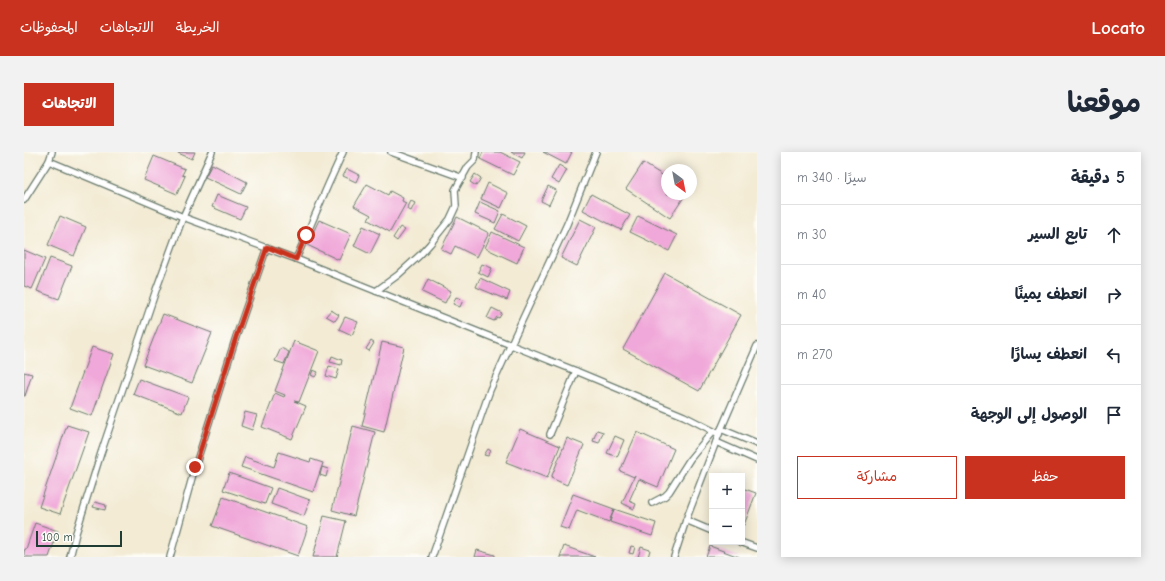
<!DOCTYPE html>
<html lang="ar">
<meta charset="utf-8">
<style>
:root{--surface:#fff;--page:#f2f2f3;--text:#1f2937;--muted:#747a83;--line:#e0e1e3;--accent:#c8321e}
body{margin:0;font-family:"Comic Neue","Playpen Sans Arabic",sans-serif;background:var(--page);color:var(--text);direction:rtl}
.controls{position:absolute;right:12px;bottom:12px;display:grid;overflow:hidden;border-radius:0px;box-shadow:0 2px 10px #0003}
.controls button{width:36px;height:36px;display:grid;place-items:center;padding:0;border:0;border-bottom:1px solid var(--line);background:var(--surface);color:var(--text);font:20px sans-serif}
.compass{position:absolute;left:637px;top:12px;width:36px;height:36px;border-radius:50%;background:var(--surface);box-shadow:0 2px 10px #0003;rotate:148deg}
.scale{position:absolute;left:12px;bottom:10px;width:86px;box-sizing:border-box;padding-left:4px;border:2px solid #1f3d34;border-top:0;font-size:11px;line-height:14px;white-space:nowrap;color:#1f3d34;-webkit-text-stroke:3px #fdfcf7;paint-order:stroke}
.stop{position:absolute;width:12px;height:12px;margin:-9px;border:3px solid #c8321e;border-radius:50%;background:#fff}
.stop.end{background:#c8321e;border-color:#fff;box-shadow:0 1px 4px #0008}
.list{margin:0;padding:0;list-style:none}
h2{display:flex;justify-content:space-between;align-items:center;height:52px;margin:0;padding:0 16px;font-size:17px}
h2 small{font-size:13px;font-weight:400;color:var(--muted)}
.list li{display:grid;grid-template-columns:26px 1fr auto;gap:12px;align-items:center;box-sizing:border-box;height:60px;padding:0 16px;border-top:1px solid var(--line)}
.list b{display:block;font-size:15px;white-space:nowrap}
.list em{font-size:13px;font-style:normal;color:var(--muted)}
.actions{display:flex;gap:8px;padding:12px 16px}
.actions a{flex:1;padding:9px 0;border:1px solid var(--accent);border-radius:0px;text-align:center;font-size:14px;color:var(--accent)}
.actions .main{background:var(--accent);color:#fff}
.icon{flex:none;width:22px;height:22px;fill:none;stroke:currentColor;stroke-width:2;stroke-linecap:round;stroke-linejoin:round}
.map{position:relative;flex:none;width:733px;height:405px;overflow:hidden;direction:ltr;border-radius:0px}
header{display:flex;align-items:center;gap:24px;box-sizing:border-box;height:56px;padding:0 20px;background:var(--accent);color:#fff}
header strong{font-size:19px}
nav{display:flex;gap:22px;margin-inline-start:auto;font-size:14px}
.intro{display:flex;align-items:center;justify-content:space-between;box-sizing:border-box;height:96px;padding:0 24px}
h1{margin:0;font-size:28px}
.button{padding:10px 18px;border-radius:0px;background:var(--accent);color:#fff;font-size:14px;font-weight:700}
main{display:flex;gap:24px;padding:0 24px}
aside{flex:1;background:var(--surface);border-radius:0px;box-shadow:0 2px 10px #0003}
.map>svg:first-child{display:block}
.building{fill:#f0a7d9}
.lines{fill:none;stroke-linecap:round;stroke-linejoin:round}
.minor-casing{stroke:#697a6c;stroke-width:8}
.minor{stroke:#fff;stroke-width:5.5}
.route{stroke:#c8321e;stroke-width:5}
</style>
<header>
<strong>Locato</strong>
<nav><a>الخريطة</a><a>الاتجاهات</a><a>المحفوظات</a></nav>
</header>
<div class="intro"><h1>موقعنا</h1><a class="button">الاتجاهات</a></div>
<main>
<aside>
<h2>5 دقيقة<small>سيرًا · 340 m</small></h2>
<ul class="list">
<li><svg class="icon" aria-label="ahead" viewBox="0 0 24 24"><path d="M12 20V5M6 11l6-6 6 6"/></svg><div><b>تابع السير</b></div><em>30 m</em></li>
<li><svg class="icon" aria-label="right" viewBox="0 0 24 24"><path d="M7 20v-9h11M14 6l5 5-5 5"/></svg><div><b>انعطف يمينًا</b></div><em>40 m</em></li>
<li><svg class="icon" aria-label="left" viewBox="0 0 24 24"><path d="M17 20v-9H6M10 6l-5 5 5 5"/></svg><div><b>انعطف يسارًا</b></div><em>270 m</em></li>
<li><svg class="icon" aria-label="arrive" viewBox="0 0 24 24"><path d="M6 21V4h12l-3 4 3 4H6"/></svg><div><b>الوصول إلى الوجهة</b></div></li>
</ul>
<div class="actions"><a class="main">حفظ</a><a>مشاركة</a></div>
</aside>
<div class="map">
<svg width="733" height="405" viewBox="0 0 733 405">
<rect width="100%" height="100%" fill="#fdfcf7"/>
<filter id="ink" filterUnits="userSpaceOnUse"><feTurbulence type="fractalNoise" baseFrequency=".025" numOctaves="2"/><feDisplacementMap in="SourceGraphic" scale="8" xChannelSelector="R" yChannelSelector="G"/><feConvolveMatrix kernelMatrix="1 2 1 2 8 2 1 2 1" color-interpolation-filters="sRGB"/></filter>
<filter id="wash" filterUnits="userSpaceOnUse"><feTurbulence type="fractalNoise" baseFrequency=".012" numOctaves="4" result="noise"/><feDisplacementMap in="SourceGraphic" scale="16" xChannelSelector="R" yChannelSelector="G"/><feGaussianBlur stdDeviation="0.9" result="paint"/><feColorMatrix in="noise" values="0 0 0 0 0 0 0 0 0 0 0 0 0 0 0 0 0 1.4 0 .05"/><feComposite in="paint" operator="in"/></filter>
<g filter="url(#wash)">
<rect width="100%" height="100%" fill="#f3ebd4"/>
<g id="blocks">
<g class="building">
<polygon points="154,0 171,0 168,7 154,1"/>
<polygon points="459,0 476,0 496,10 489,23 456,7"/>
<polygon points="487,0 501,0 498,6"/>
<polygon points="519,0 548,0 542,12"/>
<polygon points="130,4 161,17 158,23 161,24 153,42 120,28"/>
<polygon points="619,11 643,26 643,42 662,42 646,66 602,37"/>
<polygon points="188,12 223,30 217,42 181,25"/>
<polygon points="535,13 543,18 535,32 527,27"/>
<polygon points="323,17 335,23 332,30 319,24"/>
<polygon points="451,22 457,26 452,34 446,30"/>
<polygon points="464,31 484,41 477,56 457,47"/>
<polygon points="343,32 364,43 366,39 379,46 378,49 382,51 366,80 344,68 347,63 330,54"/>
<polygon points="524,34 532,38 525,53 517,49"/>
<polygon points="567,42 606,63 597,78 559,58"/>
<polygon points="193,43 222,55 216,67 188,55"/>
<polygon points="387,49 391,51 387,59 383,57"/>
<polygon points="456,50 476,59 471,71 451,62"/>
<polygon points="479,62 502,74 494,89 471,77"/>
<polygon points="36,64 62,75 50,104 24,93"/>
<polygon points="614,64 653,83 645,99 606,80"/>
<polygon points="433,65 465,81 453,105 431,94 427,102 417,97"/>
<polygon points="556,67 572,75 553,114 537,106"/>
<polygon points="295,68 327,82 315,108 283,93"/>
<polygon points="339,74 356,82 346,102 330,94"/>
<polygon points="376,75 381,78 373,89 369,86"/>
<polygon points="468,80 500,95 493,111 461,96"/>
<polygon points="0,98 21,107 8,137 0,134"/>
<polygon points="26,106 48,114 35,147 13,139"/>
<polygon points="458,112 468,116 464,125 454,120"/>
<polygon points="641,121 717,163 675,239 599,197"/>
<polygon points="456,126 486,140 483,148 452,135"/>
<polygon points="404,127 427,139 421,151 398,140"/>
<polygon points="432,145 439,148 436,155 429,152"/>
<polygon points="468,156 478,161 475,166 473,165 470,169 463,166"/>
<polygon points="307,158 315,163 311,169 302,164"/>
<polygon points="139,162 188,181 168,231 119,213"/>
<polygon points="321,165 334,170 328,183 315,177"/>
<polygon points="270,189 295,199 275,250 270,249 282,254 268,287 238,275 251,241 260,245 261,243 251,239"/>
<polygon points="347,189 350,191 345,199 342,197"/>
<polygon points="358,190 380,195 360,280 338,274"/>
<polygon points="68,195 90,202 68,264 46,256"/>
<polygon points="257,196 265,200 260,212 251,209"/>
<polygon points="308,204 318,208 317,213 306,210"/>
<polygon points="305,214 315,217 312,227 302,224"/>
<polygon points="289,218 294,220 291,225 287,223"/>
<polygon points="0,220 8,222 1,244 0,244"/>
<polygon points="115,227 164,245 158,261 109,242"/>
<polygon points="221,260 233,263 228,278 217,274"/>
<polygon points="43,273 65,280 36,362 15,355"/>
<polygon points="329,274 351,280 330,364 308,358"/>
<polygon points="496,277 536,294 523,326 482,310"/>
<polygon points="573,278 579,280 575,291 569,289"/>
<polygon points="613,280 650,297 634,335 615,327 605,349 612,352 610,357 598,351 611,323 610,325 596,319"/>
<polygon points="591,284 600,288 593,305 583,301"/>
<polygon points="543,286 560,293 543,333 527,326"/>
<polygon points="464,297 467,299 464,304 460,303"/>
<polygon points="255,300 286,310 287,307 299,311 289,340 217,315 221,305 250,315"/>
<polygon points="298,315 304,317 302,325 296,323"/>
<polygon points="205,321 247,336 241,352 199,338"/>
<polygon points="253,336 286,348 280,364 247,352"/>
<polygon points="718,336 732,341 720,373 718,373"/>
<polygon points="549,342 590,357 585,370 553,358 545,378 536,375"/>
<polygon points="199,345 284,375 274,404 188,374"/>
<polygon points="71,350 82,353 81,358 69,355"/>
<polygon points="590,357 632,371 628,384 586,370"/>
<polygon points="300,364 322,369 313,405 289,405"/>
<polygon points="11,371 34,379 25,405 0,405 0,400 1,397 2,397"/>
<polygon points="540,394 571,405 536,405"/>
<polygon points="607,394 611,395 609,402 605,401"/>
<polygon points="686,394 715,405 682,405"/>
<polygon points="617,395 626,398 624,405 614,405"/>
<polygon points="453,398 471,403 471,405 451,405"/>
</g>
</g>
</g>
<g filter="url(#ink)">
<use href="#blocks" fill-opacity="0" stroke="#697a6c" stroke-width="1"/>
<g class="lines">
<defs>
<g id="minor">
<polyline points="367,0 439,26"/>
<polyline points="25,9 159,65 272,107 552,219 660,264 695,282"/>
<polyline points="0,48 25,9 28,0"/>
<polyline points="272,107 304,33 319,0"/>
<polyline points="352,139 374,123 396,103 406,92 426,67 432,54 431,38 444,15 451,8 452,0"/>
<polyline points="697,277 733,292"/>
<polyline points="526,282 552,219"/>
<polyline points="692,290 733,308"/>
<polyline points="628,351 641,344 645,340 666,307 689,279"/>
<polyline points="662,368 688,379"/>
<polyline points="716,390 733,396"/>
<polyline points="46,405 52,381 77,301 132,138 159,65 188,0"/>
<polyline points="146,405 171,315 212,185 243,95"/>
<polyline points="408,405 466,238 487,192 543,72 572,0"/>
<polyline points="650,405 662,368 695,282 733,194"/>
</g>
</defs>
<use href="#minor" class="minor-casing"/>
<use href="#minor" class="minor"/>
</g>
</g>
<g class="lines" filter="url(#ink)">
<polyline class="route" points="171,315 212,185 243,95 272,107 282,83"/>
</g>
</svg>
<div class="controls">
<button>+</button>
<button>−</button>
</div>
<svg class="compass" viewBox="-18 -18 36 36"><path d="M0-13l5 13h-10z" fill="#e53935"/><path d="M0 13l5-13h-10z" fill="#747a83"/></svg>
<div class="scale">100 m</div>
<div class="stop" style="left:282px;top:83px"></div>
<div class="stop end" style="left:171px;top:315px"></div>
</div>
</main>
